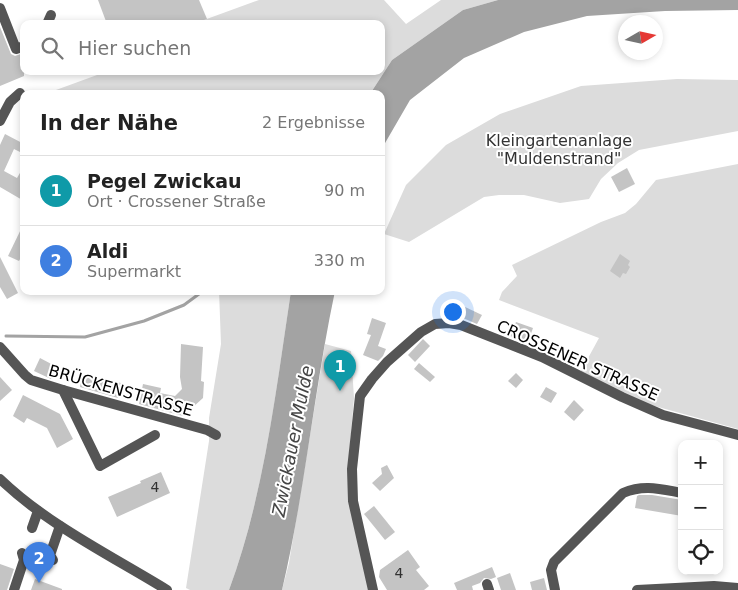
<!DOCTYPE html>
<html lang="de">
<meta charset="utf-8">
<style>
:root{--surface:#fff;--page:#f2f2f2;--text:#222;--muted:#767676;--line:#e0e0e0;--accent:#1a73e8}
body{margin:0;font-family:"DejaVu Sans",sans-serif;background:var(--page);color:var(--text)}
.controls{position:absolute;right:15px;bottom:15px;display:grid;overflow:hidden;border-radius:10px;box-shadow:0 2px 8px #0003}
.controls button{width:45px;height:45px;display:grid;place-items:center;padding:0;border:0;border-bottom:1px solid var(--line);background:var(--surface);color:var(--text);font:25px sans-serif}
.compass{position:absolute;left:618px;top:15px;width:45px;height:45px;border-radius:50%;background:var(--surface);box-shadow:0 2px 8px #0003;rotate:81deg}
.you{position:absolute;left:452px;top:311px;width:18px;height:18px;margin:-12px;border:4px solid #fff;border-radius:50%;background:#1a73e8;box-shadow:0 0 0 8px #1a73e833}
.badge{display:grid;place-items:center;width:32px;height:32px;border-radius:50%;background:var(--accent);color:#fff;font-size:16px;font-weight:700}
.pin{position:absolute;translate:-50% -41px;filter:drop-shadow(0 1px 2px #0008)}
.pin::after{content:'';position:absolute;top:26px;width:18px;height:15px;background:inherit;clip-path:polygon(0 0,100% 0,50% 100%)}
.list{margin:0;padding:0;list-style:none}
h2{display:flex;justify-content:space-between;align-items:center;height:65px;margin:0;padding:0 20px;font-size:21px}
h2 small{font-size:16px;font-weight:400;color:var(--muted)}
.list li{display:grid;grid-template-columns:32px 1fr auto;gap:15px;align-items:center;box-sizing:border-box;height:70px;padding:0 20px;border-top:1px solid var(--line)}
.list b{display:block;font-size:19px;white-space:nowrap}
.list p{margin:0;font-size:16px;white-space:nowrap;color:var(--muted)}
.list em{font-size:16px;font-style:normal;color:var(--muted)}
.icon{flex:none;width:28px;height:28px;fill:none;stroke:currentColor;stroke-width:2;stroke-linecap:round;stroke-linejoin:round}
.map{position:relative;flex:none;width:738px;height:590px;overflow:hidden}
.search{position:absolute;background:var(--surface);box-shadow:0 2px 8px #0003;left:20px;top:20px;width:365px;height:55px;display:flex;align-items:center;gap:12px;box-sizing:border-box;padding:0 18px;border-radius:10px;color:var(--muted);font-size:19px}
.panel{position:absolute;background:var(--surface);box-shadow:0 2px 8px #0003;left:20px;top:90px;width:365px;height:205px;border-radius:10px}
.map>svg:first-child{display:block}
.green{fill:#dcdcdc}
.water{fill:#a3a3a3}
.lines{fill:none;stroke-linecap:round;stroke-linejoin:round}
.stream{stroke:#a3a3a3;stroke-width:3}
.building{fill:#c4c4c4}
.minor{stroke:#555;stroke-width:10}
.labels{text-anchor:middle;stroke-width:4;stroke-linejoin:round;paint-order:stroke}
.number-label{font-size:14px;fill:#313131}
.park-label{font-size:16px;fill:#333;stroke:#fff}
.street-label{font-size:16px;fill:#000;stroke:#fff}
.water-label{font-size:18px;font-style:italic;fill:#444;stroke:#fff}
</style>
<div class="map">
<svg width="738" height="590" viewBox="0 0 738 590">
<rect width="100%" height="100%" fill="#fff"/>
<g class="green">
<polygon points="259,0 384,0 406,24 441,0 498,0 463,10 392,60 370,94 45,94 108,71 381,71 381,24 193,24"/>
<polygon points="677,79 738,80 738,131 639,150 618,163 601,179 589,199 560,203 524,195 499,195 484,197 409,242 384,234 406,185 446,145 500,114 581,86"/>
<polygon points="738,164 738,429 640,402 581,371 599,338 499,300 502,292 517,276 512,265 601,222 625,213 636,204 656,180"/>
<path d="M 219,291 L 291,291 C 276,391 264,496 229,590 L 190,590 L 186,588 L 209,441 L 209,418 L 221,344 Z"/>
<polygon points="325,344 351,351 354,398 348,468 369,590 282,590 289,563"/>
</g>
<g class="water">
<polygon points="498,0 738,0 738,10 665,11 587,16 524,32 464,58 410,100 381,150 381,94 370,94 392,60 463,10"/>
<path d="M 291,291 L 335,291 C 314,390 305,492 282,590 L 229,590 C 264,496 276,390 291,291 Z"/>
</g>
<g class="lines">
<polyline class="stream" points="6,336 85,337 144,321 184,305 203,291"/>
</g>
<g class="building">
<polygon points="98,0 199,0 207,19 193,24 107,24"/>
<polygon points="0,27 11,54 15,56 24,53 24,76 0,86"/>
<polygon points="5,134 24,144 24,154 14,149 4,171 17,178 24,166 24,201 0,187 0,145"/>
<polygon points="627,168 635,184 619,192 611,177"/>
<polygon points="24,223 24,252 19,261 8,256"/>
<polygon points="620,254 630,261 628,265 630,267 626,274 623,273 620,278 610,271"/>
<polygon points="0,257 18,293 7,299 0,287"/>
<polygon points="463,306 482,315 477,324 458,316"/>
<polygon points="372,318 386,323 378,346 386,349 383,356 378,361 363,355 371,335 367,334"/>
<polygon points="516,322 533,328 528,342 510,336"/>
<polygon points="423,339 430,346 415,362 408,355"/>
<polygon points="181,344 203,347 201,381 204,382 203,398 183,416 139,404 143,384 161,388 160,393 175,396 182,389 180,377"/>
<polygon points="40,358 57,367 51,379 34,371"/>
<polygon points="419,363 435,377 430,382 414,369"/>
<polygon points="516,373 523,380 516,388 508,381"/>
<polygon points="82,375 121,383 118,398 80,387"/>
<polygon points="0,377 12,390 0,401"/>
<polygon points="546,387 557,393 551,403 540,397"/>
<polygon points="23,395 60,414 73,439 57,448 47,428 27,418 24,423 13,416"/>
<polygon points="574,400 584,410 574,421 564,412"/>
<polygon points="387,465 394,478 380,491 372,483 382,474 381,468"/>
<polygon points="161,472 170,493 117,517 108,497 141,483 140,481"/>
<polygon points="639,495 652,495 682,500 682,516 635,508 637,496"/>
<polygon points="374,506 395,532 385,540 364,514"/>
<polygon points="408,550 420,567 416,570 429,586 424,590 387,590 379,577 380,570"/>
<polygon points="0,564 14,569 7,590 0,590"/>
<polygon points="492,567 496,577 491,579 484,578 480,583 472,586 473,590 457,590 454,583"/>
<polygon points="510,573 516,590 501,590 497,578"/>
<polygon points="544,578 547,590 532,590 530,582"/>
<polygon points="35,579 62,589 62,590 31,590"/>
</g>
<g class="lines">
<g class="minor">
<polyline points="0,8 16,49 24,46"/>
<polyline points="47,24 51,15"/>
<polyline points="0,121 10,102 20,93"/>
<polyline points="0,347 25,375 31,380 63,390 207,430 216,435"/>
<polyline points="63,390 100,466 155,435"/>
<path d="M 0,479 C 48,525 110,555 167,590"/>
<polyline points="32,528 38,511"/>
<polyline points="53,560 50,555 60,526"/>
<polyline points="487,584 489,590"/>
<polyline points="14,590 24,560 22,553"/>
<polyline points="373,590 353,501 352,469 360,396 372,379 387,362 421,332 435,324 449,323 461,325 542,357 622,397 663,415 738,435"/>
<path d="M 555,590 L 551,570 L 554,562 L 623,493 C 644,484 660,489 682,493"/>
<polyline points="637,590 714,586 738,588"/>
</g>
</g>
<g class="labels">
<g class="number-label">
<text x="155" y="492">4</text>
<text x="399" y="578">4</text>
</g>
<g class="park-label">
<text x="559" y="146">Kleingartenanlage<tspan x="559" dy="18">"Muldenstrand"</tspan></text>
</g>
<g class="street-label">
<text transform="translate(578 360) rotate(24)" y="6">CROSSENER STRASSE</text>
<text transform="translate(121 390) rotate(16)" y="6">BRÜCKENSTRASSE</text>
</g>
<g class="water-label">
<text transform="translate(293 441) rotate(-79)" y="6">Zwickauer Mulde</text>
</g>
</g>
</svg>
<div class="controls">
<button>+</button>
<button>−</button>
<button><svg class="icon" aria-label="locate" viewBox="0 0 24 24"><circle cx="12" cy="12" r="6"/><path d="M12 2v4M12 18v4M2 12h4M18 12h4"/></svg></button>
</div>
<svg class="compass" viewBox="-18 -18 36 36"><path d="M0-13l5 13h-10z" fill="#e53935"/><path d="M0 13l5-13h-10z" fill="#767676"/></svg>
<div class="you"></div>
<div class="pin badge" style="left:340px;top:391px;background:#0f9aa8">1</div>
<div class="pin badge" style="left:39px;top:583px;background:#3f7fe0">2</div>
<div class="search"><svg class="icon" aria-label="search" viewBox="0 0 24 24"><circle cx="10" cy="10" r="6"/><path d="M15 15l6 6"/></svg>Hier suchen</div>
<section class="panel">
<h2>In der Nähe<small>2 Ergebnisse</small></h2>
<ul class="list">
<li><span class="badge" style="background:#0f9aa8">1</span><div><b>Pegel Zwickau</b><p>Ort · Crossener Straße</p></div><em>90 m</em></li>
<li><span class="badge" style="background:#3f7fe0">2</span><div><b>Aldi</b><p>Supermarkt</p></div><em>330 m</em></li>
</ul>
</section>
</div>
